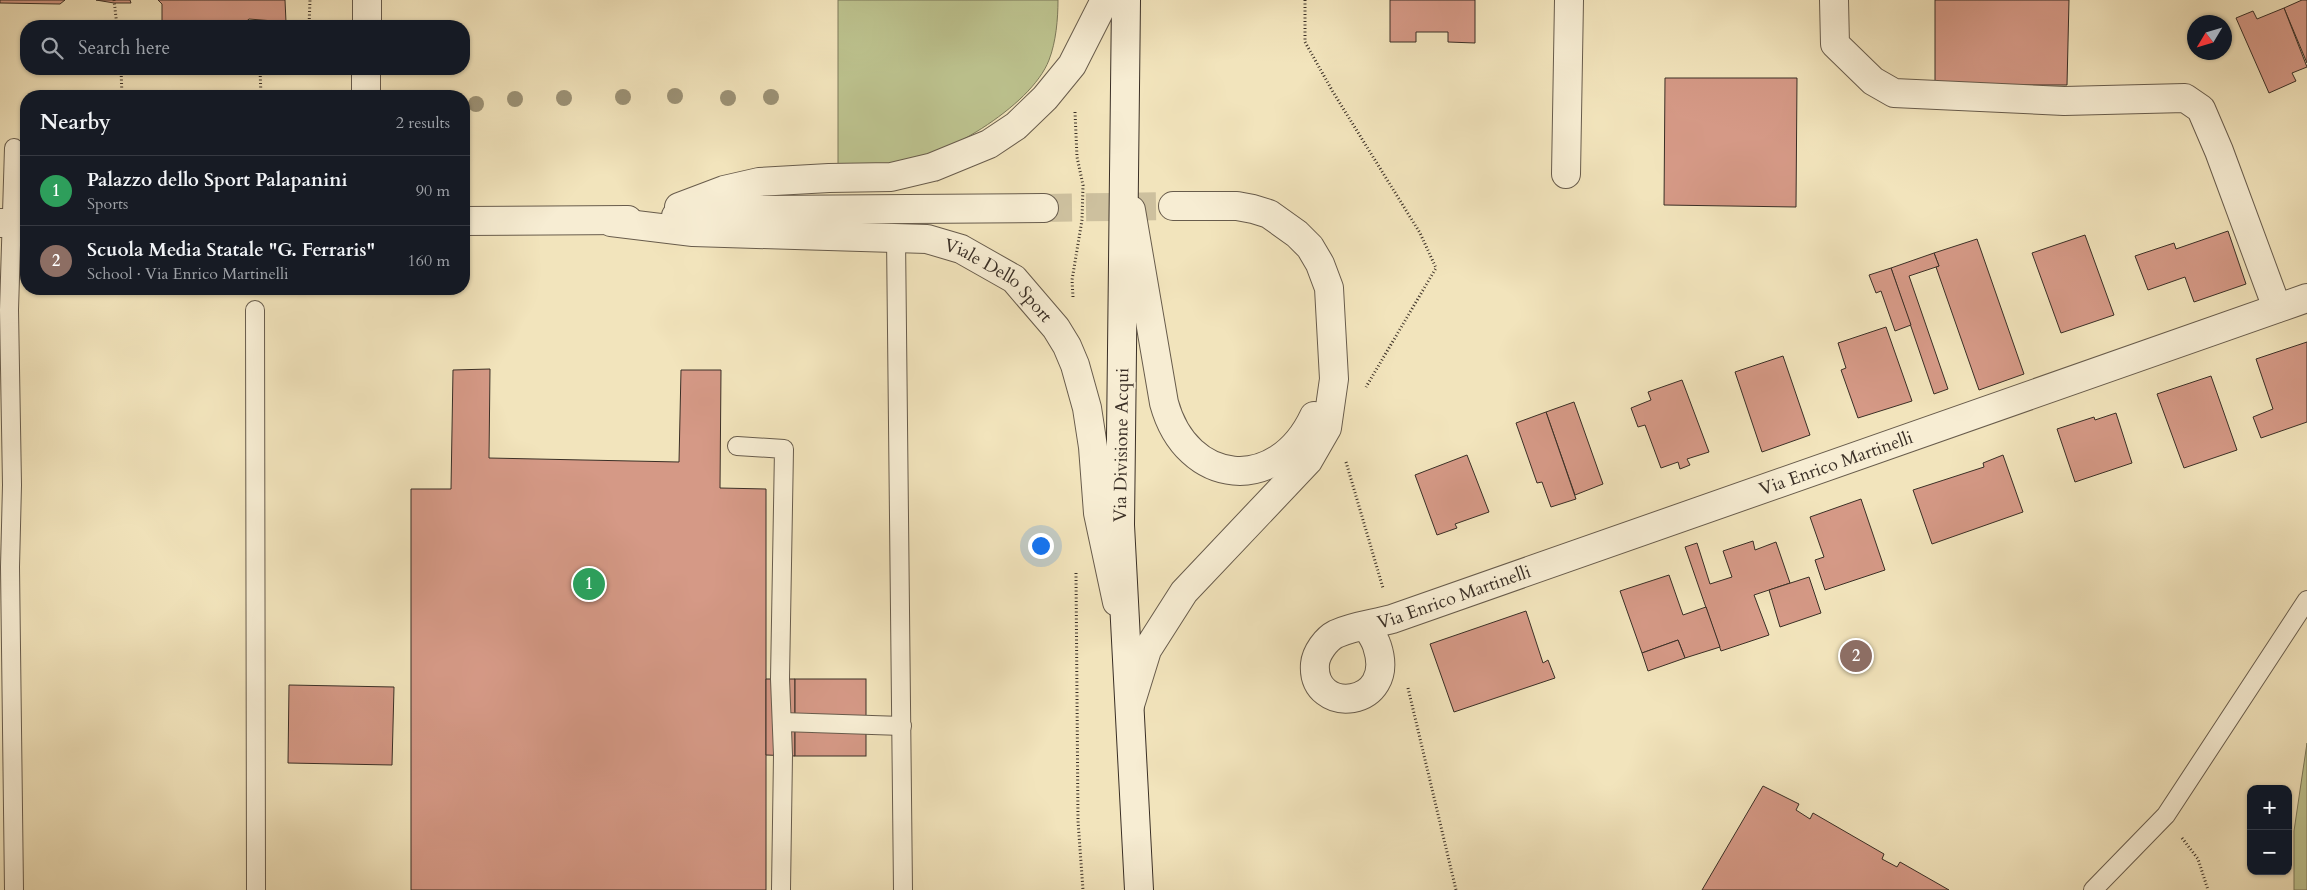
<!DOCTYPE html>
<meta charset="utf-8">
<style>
:root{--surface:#171b24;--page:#20242c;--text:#f1f3f6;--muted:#9ea1a6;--line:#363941;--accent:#c59692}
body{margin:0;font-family:Cardo,serif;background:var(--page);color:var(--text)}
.controls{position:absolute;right:15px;bottom:15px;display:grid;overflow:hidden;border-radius:10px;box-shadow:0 1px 4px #0004}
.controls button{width:45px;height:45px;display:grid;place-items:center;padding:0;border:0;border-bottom:1px solid var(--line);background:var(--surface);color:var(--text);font:25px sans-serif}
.compass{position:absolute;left:2187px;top:15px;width:45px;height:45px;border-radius:50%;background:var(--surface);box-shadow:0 1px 4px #0004;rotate:232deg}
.you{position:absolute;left:1040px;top:545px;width:18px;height:18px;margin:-12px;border:4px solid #fff;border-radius:50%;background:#1a73e8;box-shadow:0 0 0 8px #1a73e833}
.badge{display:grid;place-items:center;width:32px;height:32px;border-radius:50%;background:var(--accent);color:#fff;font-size:16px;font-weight:700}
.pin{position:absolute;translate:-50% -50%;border:2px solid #fff;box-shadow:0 1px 5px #0006}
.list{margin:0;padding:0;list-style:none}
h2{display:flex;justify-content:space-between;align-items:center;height:65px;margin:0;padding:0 20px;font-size:21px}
h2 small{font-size:16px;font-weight:400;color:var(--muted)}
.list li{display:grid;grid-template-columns:32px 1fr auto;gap:15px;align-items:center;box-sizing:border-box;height:70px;padding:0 20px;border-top:1px solid var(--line)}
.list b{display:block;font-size:19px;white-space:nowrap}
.list p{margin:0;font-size:16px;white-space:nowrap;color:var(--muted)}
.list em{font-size:16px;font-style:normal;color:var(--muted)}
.icon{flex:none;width:28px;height:28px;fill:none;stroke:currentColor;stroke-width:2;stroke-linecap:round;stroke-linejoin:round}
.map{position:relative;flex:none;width:2307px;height:890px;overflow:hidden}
.search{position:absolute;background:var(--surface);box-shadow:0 1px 4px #0004;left:20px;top:20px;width:450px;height:55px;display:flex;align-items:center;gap:12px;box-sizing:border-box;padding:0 18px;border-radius:20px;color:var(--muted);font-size:19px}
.panel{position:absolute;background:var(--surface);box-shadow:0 1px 4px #0004;left:20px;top:90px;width:450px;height:205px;border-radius:20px}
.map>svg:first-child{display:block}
.green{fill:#bdc38f;stroke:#7c795a}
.building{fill:#d59986;stroke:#3a2f26}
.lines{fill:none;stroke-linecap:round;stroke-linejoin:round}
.minor-tunnel{stroke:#cdc09e;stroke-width:28;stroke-dasharray:28 14;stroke-linecap:butt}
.service-casing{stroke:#685c4c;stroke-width:20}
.minor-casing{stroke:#685c4c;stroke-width:30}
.secondary-casing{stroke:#3a2f26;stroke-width:30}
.path{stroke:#3a2f26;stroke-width:3;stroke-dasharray:1 2.5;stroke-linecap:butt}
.service{stroke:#f7edd3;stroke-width:18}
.minor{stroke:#f7edd3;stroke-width:28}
.secondary{stroke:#f7edd3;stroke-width:28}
.tree{fill:#9b9175}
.labels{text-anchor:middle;stroke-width:4;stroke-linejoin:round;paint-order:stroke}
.street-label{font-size:18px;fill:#3a2f26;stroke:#f7edd3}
</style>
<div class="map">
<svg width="2307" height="890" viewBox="0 0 2307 890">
<rect width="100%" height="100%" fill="#f2e4bc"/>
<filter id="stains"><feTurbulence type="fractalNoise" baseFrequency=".004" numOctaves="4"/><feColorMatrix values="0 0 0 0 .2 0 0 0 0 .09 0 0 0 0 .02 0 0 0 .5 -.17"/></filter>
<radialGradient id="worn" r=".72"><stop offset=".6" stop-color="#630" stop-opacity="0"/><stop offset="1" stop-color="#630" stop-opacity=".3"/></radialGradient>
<g class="green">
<path d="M 838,0 L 1058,0 C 1058,19 1056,42 1049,60 C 1031,107 940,160 892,166 C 875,168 856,165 838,165 Z"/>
<polygon points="2307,743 2307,890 2294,890 2294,831"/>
</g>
<g class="building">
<polygon points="0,0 65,0 60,4 0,3"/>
<polygon points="96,0 130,0 131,3 114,3"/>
<polygon points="158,0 285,0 286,22 249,19 241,26 162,26 162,4"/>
<polygon points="1390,0 1475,0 1475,43 1448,42 1448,32 1416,32 1416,42 1390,42"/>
<polygon points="1935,0 2069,0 2067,85 1935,85"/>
<polygon points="2302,0 2307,0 2307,63 2284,8"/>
<polygon points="2284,8 2307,67 2292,73 2296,81 2269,93 2236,18 2253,11 2257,19"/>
<polygon points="1665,78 1797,78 1796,207 1664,205"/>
<polygon points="2228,231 2246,284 2194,302 2185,277 2148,290 2135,256 2174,243 2176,249"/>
<polygon points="2085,235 2114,315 2061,333 2032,253"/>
<polygon points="1977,239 2024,374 1979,390 1936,267 1939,266 1934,253"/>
<polygon points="1934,253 1939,266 1909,276 1948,389 1934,394 1891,268"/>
<polygon points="1891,268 1911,325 1895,331 1881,291 1876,293 1869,275"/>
<polygon points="1886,327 1912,401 1858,418 1841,370 1846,368 1838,343"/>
<polygon points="2307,342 2307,422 2261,438 2253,417 2273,409 2256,359"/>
<polygon points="1783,356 1810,435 1762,452 1735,372"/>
<polygon points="490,369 489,458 679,462 681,370 721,370 720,488 766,489 766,890 411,890 411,489 451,489 453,370"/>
<polygon points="2211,376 2237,450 2184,468 2157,394"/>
<polygon points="1682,380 1709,452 1687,459 1690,465 1680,469 1678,462 1661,468 1645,425 1638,427 1631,408 1651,400 1648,392"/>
<polygon points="1574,402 1603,484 1575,495 1546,412"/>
<polygon points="1546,412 1576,499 1551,507 1542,482 1537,483 1516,423"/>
<polygon points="2116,413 2132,463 2075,482 2057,429 2094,417 2095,420"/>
<polygon points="1467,455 1489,512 1455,524 1457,528 1437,535 1415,475"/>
<polygon points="2003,455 2023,512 1932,544 1913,490 1984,467 1983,463"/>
<polygon points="1861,499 1885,570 1825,590 1815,560 1824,557 1810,517"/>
<polygon points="1753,541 1755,550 1776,542 1790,583 1754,595 1769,635 1721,651 1685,547 1697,543 1710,584 1732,577 1723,551"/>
<polygon points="1669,575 1683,615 1706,607 1720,647 1685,658 1678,640 1642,653 1620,591"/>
<polygon points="1809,577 1821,613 1780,627 1769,590"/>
<polygon points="1526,611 1543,663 1548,660 1555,678 1454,712 1430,644"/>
<polygon points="1678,640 1685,658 1648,671 1642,653"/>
<polygon points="766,679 795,679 795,756 766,755"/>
<rect x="795" y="679" width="71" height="77"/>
<polygon points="289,685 394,687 392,765 288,763"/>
<polygon points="1763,786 1799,804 1796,810 1810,819 1813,813 1884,854 1882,859 1897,867 1900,862 1949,890 1702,890"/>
</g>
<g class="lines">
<polyline class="minor-tunnel" points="1044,208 1173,206"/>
<defs>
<g id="service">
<polyline points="896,237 903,890"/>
<polyline points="255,310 256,890"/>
<polyline points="737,446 784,449 780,679 783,755 781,890"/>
<polyline points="782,722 902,726"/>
<polyline points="14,890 10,567 12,485 9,310 14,148"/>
<polyline points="2093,890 2166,815 2307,600"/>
</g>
<g id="minor">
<polyline points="1834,0 1835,44 1873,81 1894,93 2064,101 2185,98 2201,109 2219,151 2277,308"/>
<polyline points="367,26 367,0"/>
<polyline points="366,96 366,69"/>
<polyline points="1566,174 1569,0"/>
<polyline points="679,207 724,190 759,182 829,178 891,177 933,167 989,144 1016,126 1045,98 1072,65 1105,0"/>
<path d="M 1131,210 L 1164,403 C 1187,487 1277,495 1314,416"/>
<polyline points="676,216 747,210 1044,208"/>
<polyline points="464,221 628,220"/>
<path id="s1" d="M 611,222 L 693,232 L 927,239 L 961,249 L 1014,279 L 1056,328 L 1067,346 L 1075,365 L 1087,408 L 1093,447 L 1098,513 L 1117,602"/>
<polyline points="0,223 26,223"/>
<path id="s2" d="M 1366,626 C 1370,632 1375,639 1377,646 C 1398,709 1311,716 1315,664 C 1316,653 1326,639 1336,634 C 1353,626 1374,624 1392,619 L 2307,298"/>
<polyline points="1130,705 1147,650 1184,592 1308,461 1327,428 1334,379 1329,288 1320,264 1310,247 1297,234 1269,214 1253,209 1237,206 1173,206"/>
</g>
<polyline id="secondary" points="1126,0 1120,525 1139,890"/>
</defs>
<use href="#service" class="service-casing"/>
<use href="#minor" class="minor-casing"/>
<use href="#secondary" class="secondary-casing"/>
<g class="path">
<polyline points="114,0 117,26"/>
<polyline points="1305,0 1305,42 1333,92 1420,233 1436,268 1366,387"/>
<polyline points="309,26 310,0"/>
<polyline points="121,69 122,96"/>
<polyline points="260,69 261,96"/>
<polyline points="1073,297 1072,280 1082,220 1083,185 1077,157 1075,112"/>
<polyline points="1346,462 1383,588"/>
<polyline points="1076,573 1078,821 1083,890"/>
<polyline points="1408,688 1456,890"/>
<polyline points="2182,838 2198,859 2208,890"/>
</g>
<use href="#service" class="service"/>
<use href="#minor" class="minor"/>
<use href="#secondary" class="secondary"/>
</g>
<g class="tree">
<circle cx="675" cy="96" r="8"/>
<circle cx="623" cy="97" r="8"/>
<circle cx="771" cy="97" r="8"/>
<circle cx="564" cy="98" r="8"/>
<circle cx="728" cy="98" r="8"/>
<circle cx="515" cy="99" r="8"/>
<circle cx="476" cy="104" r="8"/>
</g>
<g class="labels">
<g class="street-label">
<text dy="6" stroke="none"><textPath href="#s1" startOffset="401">Viale Dello Sport</textPath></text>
<text transform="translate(1121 445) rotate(-89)" y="6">Via Divisione Acqui</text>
<text dy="6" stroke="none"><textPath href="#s2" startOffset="715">Via Enrico Martinelli</textPath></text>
<text dy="6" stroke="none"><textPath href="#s2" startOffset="310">Via Enrico Martinelli</textPath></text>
</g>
</g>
<rect width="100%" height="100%" filter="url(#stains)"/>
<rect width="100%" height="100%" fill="url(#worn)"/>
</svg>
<div class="controls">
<button>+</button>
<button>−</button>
</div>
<svg class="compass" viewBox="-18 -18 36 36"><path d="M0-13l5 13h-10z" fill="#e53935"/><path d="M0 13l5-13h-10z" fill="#9ea1a6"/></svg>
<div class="you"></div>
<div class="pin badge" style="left:589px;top:584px;background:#2e9e5b">1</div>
<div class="pin badge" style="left:1856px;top:656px;background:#8d6e63">2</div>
<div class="search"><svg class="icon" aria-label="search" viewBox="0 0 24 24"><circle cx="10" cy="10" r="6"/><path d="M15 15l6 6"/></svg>Search here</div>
<section class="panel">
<h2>Nearby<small>2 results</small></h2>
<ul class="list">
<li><span class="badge" style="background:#2e9e5b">1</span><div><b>Palazzo dello Sport Palapanini</b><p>Sports</p></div><em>90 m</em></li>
<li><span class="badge" style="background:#8d6e63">2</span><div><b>Scuola Media Statale &quot;G. Ferraris&quot;</b><p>School · Via Enrico Martinelli</p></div><em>160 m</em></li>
</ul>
</section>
</div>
